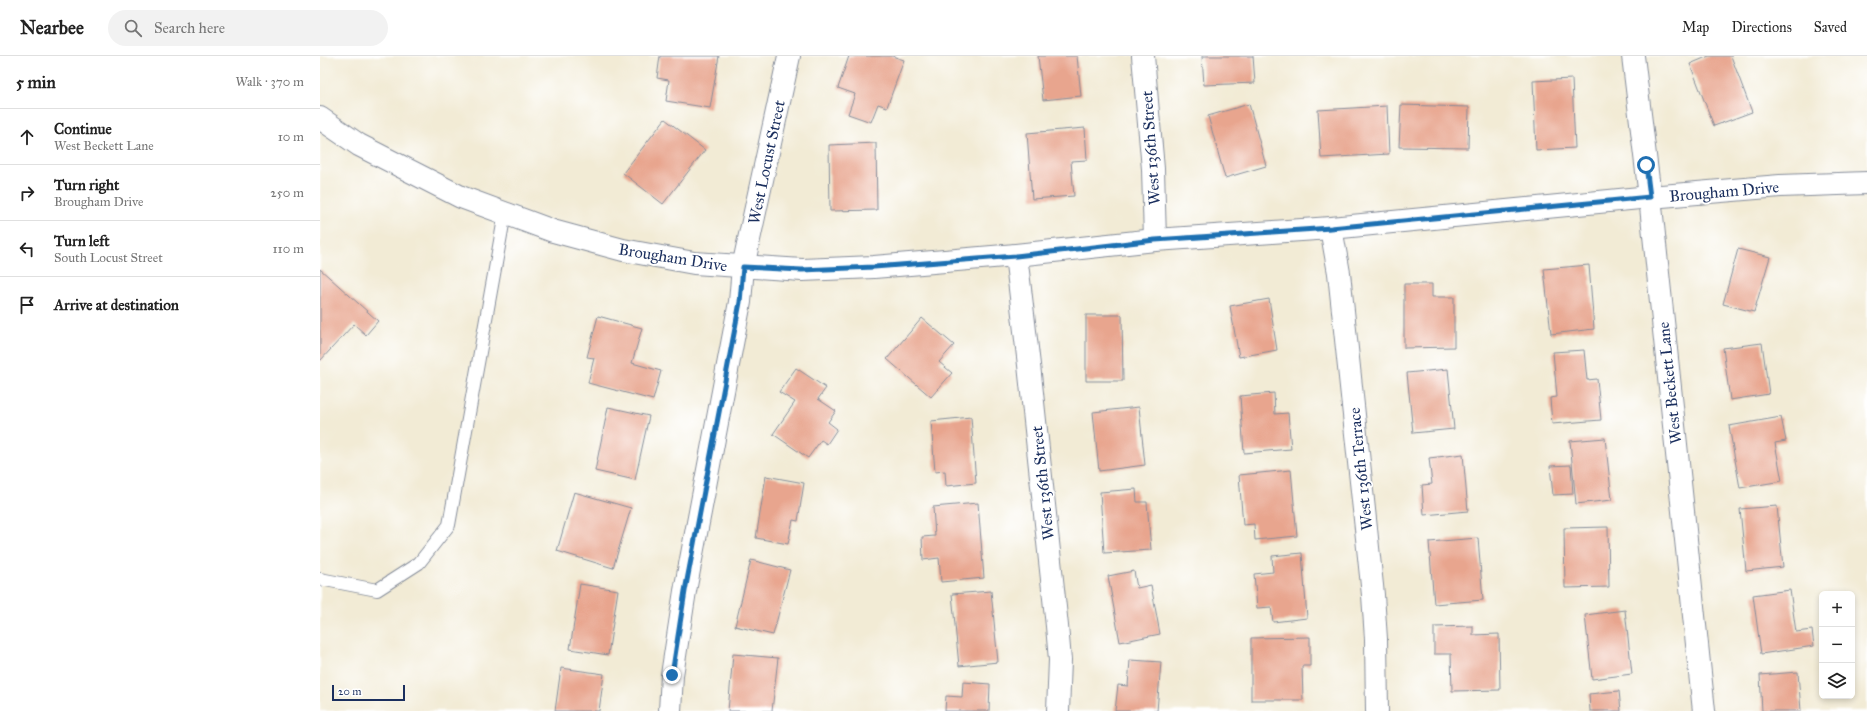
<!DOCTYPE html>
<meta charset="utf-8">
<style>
:root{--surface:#fff;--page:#f2f2f2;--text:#222;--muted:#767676;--line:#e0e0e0}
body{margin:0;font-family:"IM FELL Great Primer",serif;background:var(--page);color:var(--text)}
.controls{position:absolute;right:12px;bottom:12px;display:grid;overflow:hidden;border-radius:6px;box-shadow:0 2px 6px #0003}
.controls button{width:36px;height:36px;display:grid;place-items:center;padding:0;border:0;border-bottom:1px solid var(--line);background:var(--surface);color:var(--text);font:20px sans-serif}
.scale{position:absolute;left:12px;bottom:10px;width:73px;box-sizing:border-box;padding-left:4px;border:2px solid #1b2f5e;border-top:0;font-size:11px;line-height:14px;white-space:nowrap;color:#1b2f5e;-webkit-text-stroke:3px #fff;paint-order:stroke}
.stop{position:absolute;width:12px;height:12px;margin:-9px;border:3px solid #1f6fb2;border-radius:50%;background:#fff}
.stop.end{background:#1f6fb2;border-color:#fff;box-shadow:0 1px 4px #0008}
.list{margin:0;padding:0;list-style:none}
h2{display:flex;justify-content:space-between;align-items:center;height:52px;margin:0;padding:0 16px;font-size:17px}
h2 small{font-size:13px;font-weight:400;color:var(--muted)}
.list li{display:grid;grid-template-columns:26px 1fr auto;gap:12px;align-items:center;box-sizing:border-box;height:56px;padding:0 16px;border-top:1px solid var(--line)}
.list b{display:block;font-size:15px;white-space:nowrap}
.list p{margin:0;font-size:13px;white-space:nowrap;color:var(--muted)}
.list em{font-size:13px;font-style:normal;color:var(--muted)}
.icon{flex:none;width:22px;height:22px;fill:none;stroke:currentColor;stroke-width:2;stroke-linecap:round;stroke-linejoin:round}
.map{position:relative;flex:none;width:1547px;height:655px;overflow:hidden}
header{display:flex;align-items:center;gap:24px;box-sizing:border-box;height:56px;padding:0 20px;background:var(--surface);border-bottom:1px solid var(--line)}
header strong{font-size:19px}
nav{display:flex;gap:22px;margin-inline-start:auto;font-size:14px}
.search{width:280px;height:36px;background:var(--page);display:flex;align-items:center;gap:10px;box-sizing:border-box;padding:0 14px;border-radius:22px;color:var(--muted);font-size:15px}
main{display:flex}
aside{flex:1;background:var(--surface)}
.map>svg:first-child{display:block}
.building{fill:#e8a58e}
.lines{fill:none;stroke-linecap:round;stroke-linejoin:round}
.service-casing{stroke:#868d9a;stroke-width:14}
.minor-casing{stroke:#868d9a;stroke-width:24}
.tertiary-casing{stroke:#868d9a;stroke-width:24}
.service{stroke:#fff;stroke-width:12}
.minor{stroke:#fff;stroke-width:22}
.tertiary{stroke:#fff;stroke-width:22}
.route{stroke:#1f6fb2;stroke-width:5}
.labels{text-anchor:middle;stroke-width:3.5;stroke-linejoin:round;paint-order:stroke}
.street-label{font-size:16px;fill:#1b2f5e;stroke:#fff}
</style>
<header>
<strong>Nearbee</strong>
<div class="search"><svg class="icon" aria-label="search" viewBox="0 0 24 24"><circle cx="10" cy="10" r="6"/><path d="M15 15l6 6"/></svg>Search here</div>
<nav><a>Map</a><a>Directions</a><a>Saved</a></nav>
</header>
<main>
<aside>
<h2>5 min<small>Walk · 370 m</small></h2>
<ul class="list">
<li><svg class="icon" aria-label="ahead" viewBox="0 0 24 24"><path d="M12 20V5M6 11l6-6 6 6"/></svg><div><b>Continue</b><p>West Beckett Lane</p></div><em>10 m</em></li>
<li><svg class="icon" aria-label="right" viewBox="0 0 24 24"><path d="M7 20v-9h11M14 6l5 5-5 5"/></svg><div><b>Turn right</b><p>Brougham Drive</p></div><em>250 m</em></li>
<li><svg class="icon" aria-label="left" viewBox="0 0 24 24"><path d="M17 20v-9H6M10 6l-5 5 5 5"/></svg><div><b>Turn left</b><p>South Locust Street</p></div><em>110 m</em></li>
<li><svg class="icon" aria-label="arrive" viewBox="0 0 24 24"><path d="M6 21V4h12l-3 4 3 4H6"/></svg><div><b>Arrive at destination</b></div></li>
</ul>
</aside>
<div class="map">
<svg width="1547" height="655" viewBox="0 0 1547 655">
<rect width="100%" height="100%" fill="#fff"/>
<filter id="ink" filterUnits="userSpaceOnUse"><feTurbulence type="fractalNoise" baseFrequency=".025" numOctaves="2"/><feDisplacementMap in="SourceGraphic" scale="8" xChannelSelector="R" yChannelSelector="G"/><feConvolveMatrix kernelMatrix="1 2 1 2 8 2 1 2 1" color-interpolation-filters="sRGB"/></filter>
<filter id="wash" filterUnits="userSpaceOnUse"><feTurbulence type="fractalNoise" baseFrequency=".012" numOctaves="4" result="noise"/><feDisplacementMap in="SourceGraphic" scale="16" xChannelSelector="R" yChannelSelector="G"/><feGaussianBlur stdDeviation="0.9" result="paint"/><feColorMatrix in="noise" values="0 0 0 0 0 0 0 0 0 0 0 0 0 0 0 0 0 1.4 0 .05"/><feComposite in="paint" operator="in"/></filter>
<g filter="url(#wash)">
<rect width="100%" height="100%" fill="#f2ebd5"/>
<g id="blocks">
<g class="building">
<polygon points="340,0 399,0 390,52 346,45 349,24 337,22"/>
<polygon points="529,0 572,0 584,4 567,51 558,48 551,66 528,58 535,38 518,32"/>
<polygon points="718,0 757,0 761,40 723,44"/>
<polygon points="882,0 933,0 935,27 884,29"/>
<polygon points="1389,0 1411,0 1432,56 1394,70 1370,8"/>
<polygon points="1252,23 1255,92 1216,94 1213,25"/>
<polygon points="929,48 946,110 905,122 888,60"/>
<polygon points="1081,49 1149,51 1148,92 1079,91"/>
<polygon points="1067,50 1069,98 1001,102 998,54"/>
<polygon points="345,63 385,94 343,148 303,117"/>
<polygon points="765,72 767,104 751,105 754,140 712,143 707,77"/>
<polygon points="556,87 557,154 510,155 509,89"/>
<polygon points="1418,193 1450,201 1434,256 1403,248"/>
<polygon points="1269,209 1274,273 1231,278 1224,213"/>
<polygon points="0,213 58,265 46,279 34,268 0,305"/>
<polygon points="1084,228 1112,228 1112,241 1134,241 1134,291 1084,292"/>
<polygon points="949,243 957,294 919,301 910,250"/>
<polygon points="766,259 802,259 803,325 766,325"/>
<polygon points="278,260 322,272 312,307 341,315 333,344 268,327 274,302 267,301"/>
<polygon points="602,262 634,289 619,306 632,317 611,341 567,303"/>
<polygon points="1442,287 1449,338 1410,344 1403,292"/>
<polygon points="1264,294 1267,324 1277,323 1281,364 1232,368 1230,342 1237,341 1233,296"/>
<polygon points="476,312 506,332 498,343 516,355 508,366 517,373 507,388 501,384 488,402 453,378 475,346 459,336"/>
<polygon points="1128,313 1134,373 1093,377 1087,317"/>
<polygon points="954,337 955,358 968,357 971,393 924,397 920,340"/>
<polygon points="288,351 329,360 315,424 275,415"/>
<polygon points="819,351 825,409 779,415 773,356"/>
<polygon points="651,361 656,427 626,430 625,415 615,416 611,365"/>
<polygon points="1461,361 1466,385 1455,387 1462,425 1420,432 1409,370"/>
<polygon points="1285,382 1292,444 1256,448 1250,385"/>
<polygon points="1143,398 1148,455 1104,459 1102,429 1112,428 1109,402"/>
<polygon points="1251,409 1253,438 1233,439 1230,410"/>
<polygon points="971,414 977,480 935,484 934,468 923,469 919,419"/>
<polygon points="446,420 484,427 478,465 473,464 468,488 436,482"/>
<polygon points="816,433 817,446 827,446 831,494 784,497 780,436"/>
<polygon points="254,436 311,452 293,512 237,495"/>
<polygon points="658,447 664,522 621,526 619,502 603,504 602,481 615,480 613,451"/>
<polygon points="1457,450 1463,511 1426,515 1420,453"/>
<polygon points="1288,471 1289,531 1245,532 1244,472"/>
<polygon points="1158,482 1163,544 1114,548 1109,486"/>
<polygon points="982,497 987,562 953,566 951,551 937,552 934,518 953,516 952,500"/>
<polygon points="431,504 470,514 453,579 415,570"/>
<polygon points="814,515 817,532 831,529 840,578 800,586 788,520"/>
<polygon points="260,528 298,534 288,599 250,593"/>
<polygon points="1470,534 1476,576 1492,574 1494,590 1441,598 1433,539"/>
<polygon points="671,535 678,606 639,610 632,538"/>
<polygon points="1305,554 1312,618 1272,623 1265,559"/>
<polygon points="1153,570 1153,579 1179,578 1180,634 1132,635 1131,598 1114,598 1114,571"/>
<polygon points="990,581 990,610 982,610 983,644 931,644 931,582"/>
<polygon points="413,598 458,602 452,655 408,655"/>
<polygon points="810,604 841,606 837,655 795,655 798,629 808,630"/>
<polygon points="241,612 284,618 279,655 235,655"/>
<polygon points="1478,616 1481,655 1442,655 1440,619"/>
<polygon points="643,626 670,628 669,655 625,655 626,640 642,641"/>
<polygon points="1299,635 1301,655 1270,655 1269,638"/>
</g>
</g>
</g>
<g filter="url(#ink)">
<use href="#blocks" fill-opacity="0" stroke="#868d9a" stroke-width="1"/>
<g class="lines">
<defs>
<polyline id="service" points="0,523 57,534 99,507 129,469 185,157"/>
<g id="minor">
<polyline points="823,0 833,113 835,184"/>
<polyline points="1313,0 1330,141 1384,655"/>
<polyline points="1011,172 1019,217 1053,539 1056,583 1057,655"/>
<polyline points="696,199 709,309 737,570 740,604 738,655"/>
<polyline points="350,655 352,619 365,535 420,246 423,211 469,0"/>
</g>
<polyline id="tertiary" points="0,62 39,89 141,141 233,175 303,194 374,207 482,214 554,211 696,199 835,184 1011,172 1330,141 1460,130 1547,127"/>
</defs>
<use href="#service" class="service-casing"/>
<use href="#minor" class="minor-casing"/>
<use href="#tertiary" class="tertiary-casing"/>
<use href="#service" class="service"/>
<use href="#minor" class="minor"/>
<use href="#tertiary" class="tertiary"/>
</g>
</g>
<g class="lines" filter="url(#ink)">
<polyline class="route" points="352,619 365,535 420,246 423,211 482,214 554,211 696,200 835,184 1011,172 1330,141 1326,109"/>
</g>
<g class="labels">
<g class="street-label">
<text transform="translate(830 92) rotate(-94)" y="6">West 136th Street</text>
<text transform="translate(446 106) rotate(-78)" y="6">West Locust Street</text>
<text transform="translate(1404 135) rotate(-5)" y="6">Brougham Drive</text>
<text transform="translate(353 201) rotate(9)" y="6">Brougham Drive</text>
<text transform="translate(1349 327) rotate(-96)" y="6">West Beckett Lane</text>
<text transform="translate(1040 413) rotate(-96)" y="6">West 136th Terrace</text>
<text transform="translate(722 427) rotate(-96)" y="6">West 136th Street</text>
</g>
</g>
</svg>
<div class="controls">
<button>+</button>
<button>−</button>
<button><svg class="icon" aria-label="layers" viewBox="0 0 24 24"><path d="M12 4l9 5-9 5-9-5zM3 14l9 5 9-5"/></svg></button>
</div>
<div class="scale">20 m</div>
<div class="stop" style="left:1326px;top:109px"></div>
<div class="stop end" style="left:352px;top:619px"></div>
</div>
</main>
